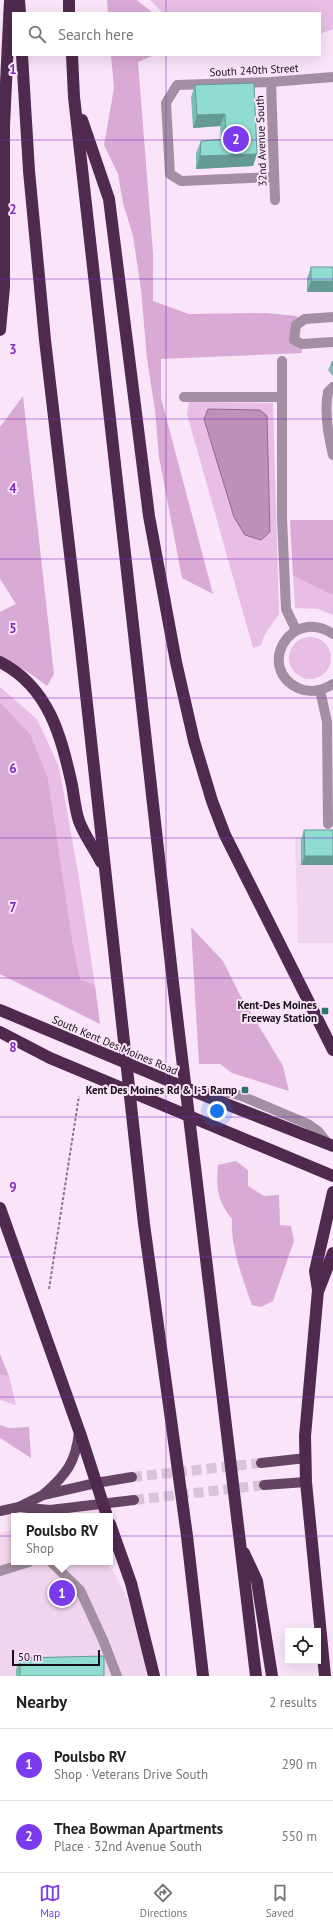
<!DOCTYPE html>
<meta charset="utf-8">
<style>
:root{--surface:#fff;--page:#f2f2f2;--text:#222;--muted:#767676;--line:#e0e0e0;--accent:#7c3aed}
body{margin:0;font-family:"PT Sans",sans-serif;background:var(--page);color:var(--text)}
.controls{position:absolute;right:12px;bottom:12px;display:grid;overflow:hidden;border-radius:0px;box-shadow:0 4px 16px #0002}
.controls button{width:36px;height:36px;display:grid;place-items:center;padding:0;border:0;border-bottom:1px solid var(--line);background:var(--surface);color:var(--text);font:20px sans-serif}
.scale{position:absolute;left:12px;bottom:10px;width:88px;box-sizing:border-box;padding-left:4px;border:2px solid #171017;border-top:0;font-size:11px;line-height:14px;white-space:nowrap;color:#171017;-webkit-text-stroke:3px #fae4f8;paint-order:stroke}
.you{position:absolute;left:217px;top:1111px;width:14px;height:14px;margin:-10px;border:3px solid #fff;border-radius:50%;background:#1a73e8;box-shadow:0 0 0 6px #1a73e833}
.badge{display:grid;place-items:center;width:26px;height:26px;border-radius:50%;background:var(--accent);color:#fff;font-size:13px;font-weight:700}
.pin{position:absolute;translate:-50% -50%;border:2px solid #fff;box-shadow:0 1px 4px #0006}
.popup{position:absolute;left:11px;top:1513px;width:102px;height:52px;box-sizing:border-box;display:grid;place-content:center;border-radius:0px;background:var(--surface);filter:drop-shadow(0 1px 3px #0005);font-size:13px;white-space:nowrap;color:var(--muted)}
.popup b{font-size:15px;color:var(--text)}
.popup::after{content:'';position:absolute;left:50%;top:100%;margin-left:-8px;border:8px solid transparent;border-top-color:var(--surface)}
.list{margin:0;padding:0;list-style:none}
h2{display:flex;justify-content:space-between;align-items:center;height:52px;margin:0;padding:0 16px;font-size:17px}
h2 small{font-size:13px;font-weight:400;color:var(--muted)}
.list li{display:grid;grid-template-columns:26px 1fr auto;gap:12px;align-items:center;box-sizing:border-box;height:72px;padding:0 16px;border-top:1px solid var(--line)}
.list b{display:block;font-size:15px;white-space:nowrap}
.list p{margin:0;font-size:13px;white-space:nowrap;color:var(--muted)}
.list em{font-size:13px;font-style:normal;color:var(--muted)}
.icon{flex:none;width:22px;height:22px;fill:none;stroke:currentColor;stroke-width:2;stroke-linecap:round;stroke-linejoin:round}
.map{position:relative;flex:none;width:333px;height:1676px;overflow:hidden}
.search{position:absolute;background:var(--surface);box-shadow:0 4px 16px #0002;left:12px;right:12px;top:12px;height:44px;display:flex;align-items:center;gap:10px;box-sizing:border-box;padding:0 14px;border-radius:0px;color:var(--muted);font-size:15px}
.sheet{height:196px;background:var(--surface)}
nav{display:flex;justify-content:space-around;align-items:center;box-sizing:border-box;height:56px;border-top:1px solid var(--line);background:var(--surface);font-size:11px;color:var(--muted)}
nav a{display:grid;justify-items:center;gap:2px}
nav .on{color:var(--accent)}
.map>svg:first-child{display:block}
.built{fill:#f1d5ee}
.green{fill:#e9bee6}
.forest{fill:#d8aad5}
.water{fill:#be91bb;stroke:#8c6a8a}
.lines{fill:none;stroke-linecap:round;stroke-linejoin:round}
.major-tunnel{stroke:#d8c4d6;stroke-width:10;stroke-dasharray:10 5;stroke-linecap:butt}
.path{stroke:#857784;stroke-width:2;stroke-dasharray:3 2;stroke-linecap:butt}
.minor{stroke:#a38fa1;stroke-width:10}
.major{stroke:#664464;stroke-width:10}
.highway{stroke:#4f2a4e;stroke-width:12}
.wall{fill:#7cbdb3}
.shaded-wall{fill:#659a92}
.building{fill:#90dcd0;stroke:#659a92}
.grid{fill:none;stroke:#7b2cbf;stroke-width:1;stroke-opacity:0.55}
.poi-dot{fill:#2f756b;stroke:#fae4f8;stroke-width:1.5}
.labels{text-anchor:middle;stroke-width:4;stroke-linejoin:round;paint-order:stroke}
.street-label{font-size:11px;fill:#171017;stroke:#fae4f8}
.poi-label{font-size:11px;font-weight:bold;fill:#171017;stroke:#fae4f8;text-anchor:end}
.grid-label{font-size:13px;text-anchor:middle;font-weight:bold;fill:#7b2cbf;stroke:#fae4f8;stroke-width:4;stroke-linejoin:round;paint-order:stroke}
</style>
<div class="map">
<svg width="333" height="1676" viewBox="0 0 333 1676">
<rect width="100%" height="100%" fill="#fae4f8"/>
<g class="built">
<polygon points="333,836 333,943 298,943 295,837"/>
<polygon points="14,1529 14,1562 106,1562 115,1574 134,1613 143,1647 147,1676 0,1676 0,1533"/>
</g>
<g class="green">
<polygon points="150,0 333,0 333,29 320,34 320,13 163,13"/>
<polygon points="189,402 273,403 279,614 265,634 261,645 253,648 187,414"/>
<polygon points="293,576 333,595 333,615 318,609 295,608"/>
<circle cx="310" cy="658" r="21"/>
<polygon points="0,687 37,719 59,767 78,872 95,985 80,979 30,734 0,702"/>
<polygon points="0,1375 9,1376 16,1405 0,1400"/>
</g>
<g class="forest">
<polygon points="107,0 137,0 153,13 108,13"/>
<polygon points="111,55 154,55 138,62 153,253 153,301 189,314 265,313 297,316 302,353 161,359 161,398 213,594 182,578 159,457 155,410 147,359 141,289 133,236 123,203 118,174 104,145 114,88"/>
<polygon points="23,396 54,674 47,686 31,674 0,656 0,612 16,604 0,579 0,427"/>
<polygon points="290,520 333,520 333,595 293,576"/>
<polygon points="0,702 30,734 48,779 71,934 80,979 95,985 100,1024 0,974"/>
<polygon points="191,927 223,961 240,995 283,1066 289,1091 232,1073 220,1064 199,1064"/>
<path d="M 236,1161 L 248,1170 L 248,1186 L 264,1196 L 279,1195 L 280,1225 L 291,1226 L 294,1241 L 273,1301 L 261,1307 L 252,1305 C 243,1280 230,1244 232,1219 C 217,1200 216,1188 218,1165 Z"/>
<polygon points="0,1354 9,1376 0,1375"/>
<polygon points="0,1425 9,1428 29,1427 31,1458 0,1438"/>
</g>
<polygon class="water" points="208,409 260,410 267,416 270,532 261,540 245,535 234,517 204,419"/>
<g class="lines">
<g class="major-tunnel">
<polyline points="132,1477 261,1463"/>
<polyline points="134,1500 264,1485"/>
</g>
<polyline class="path" points="49,1289 79,1096"/>
<g class="minor">
<polyline points="271,82 275,200"/>
<polyline points="274,177 181,181 170,174 166,103 177,85 271,82 333,77"/>
<polyline points="333,317 305,319 296,325 294,340 302,344 333,342"/>
<polyline points="282,361 282,518 286,609 296,630"/>
<path d="M 333,387 L 328,392 C 324,413 328,435 333,455"/>
<polyline points="184,397 282,397"/>
<path d="M 333,634 C 290,606 256,668 298,688 C 311,694 322,691 333,684"/>
<polyline points="320,690 327,722 328,824"/>
<polyline points="202,1093 232,1093 244,1097 308,1124 318,1131 329,1145"/>
<polyline points="51,1562 80,1590 103,1640 117,1676"/>
<polyline points="0,1571 29,1562"/>
</g>
<g class="major">
<polyline points="261,1463 306,1458"/>
<polyline points="264,1485 306,1482"/>
<path d="M 44,1494 C 66,1475 76,1462 79,1432"/>
<polyline points="19,1507 43,1495 96,1483 132,1477"/>
<polyline points="0,1511 19,1507 50,1510 134,1500"/>
</g>
<g class="highway">
<polyline points="19,0 20,13"/>
<polyline points="69,0 69,13"/>
<polyline points="22,55 29,171 45,340 80,640 144,1224 187,1536 203,1676"/>
<polyline points="72,55 74,97 173,983 256,1676"/>
<polyline points="82,120 109,199 149,516 176,662 194,741 212,801 225,835 333,1050"/>
<polyline points="0,330 4,287 4,125 10,0"/>
<path d="M 0,662 C 49,687 61,736 72,785 C 74,796 75,809 79,821 C 84,835 94,848 101,862"/>
<polyline points="0,1010 198,1093 333,1146"/>
<polyline points="0,1032 50,1058 333,1176"/>
<polyline points="0,1208 81,1436 107,1516"/>
<polyline points="319,1289 333,1253"/>
<polyline points="110,1524 131,1583 154,1676"/>
<polyline points="244,1553 257,1581 272,1676"/>
<polyline points="325,1676 306,1482 305,1436 318,1290 315,1271 333,1192"/>
</g>
</g>
<g class="wall">
<polygon points="254,83 253,166 196,169 196,153 201,141 221,140 220,126 193,128 191,97 195,85"/>
<polygon points="311,267 333,267 333,292 307,292 307,278"/>
<polygon points="333,361 333,376 328,370 331,364"/>
<polygon points="304,830 333,830 333,865 301,865 301,840"/>
<polygon points="20,1658 104,1676 16,1676 16,1670"/>
</g>
<g class="shaded-wall">
<polygon points="225,114 220,126 193,128 197,115"/>
<polygon points="257,154 253,166 196,169 200,156"/>
<polygon points="311,281 333,281 333,292 307,292"/>
<polygon points="305,856 333,856 333,865 301,865"/>
</g>
<g class="building">
<polygon points="254,83 257,154 200,156 201,141 226,139 225,114 197,115 195,85"/>
<rect x="311" y="267" width="22" height="14"/>
<polygon points="333,361 333,366 331,364"/>
<polygon points="304,830 333,830 333,856 305,856"/>
<polygon points="104,1656 104,1676 20,1676 20,1658"/>
</g>
<path class="grid" d="M 166,0 L 166,13M 166,55 L 166,1676M 0,140 L 333,140M 0,279 L 333,279M 0,419 L 333,419M 0,559 L 333,559M 0,698 L 333,698M 0,838 L 333,838M 0,978 L 333,978M 0,1117 L 333,1117M 0,1257 L 333,1257M 0,1397 L 333,1397M 0,1536 L 333,1536"/>
<g class="poi-dot">
<rect x="321" y="1007" width="8" height="8" rx="2"/>
<rect x="241" y="1086" width="8" height="8" rx="2"/>
</g>
<g class="labels">
<g class="street-label">
<text transform="translate(254 70) rotate(-3)" y="4">South 240th Street</text>
<text transform="translate(261 141) rotate(-92)" y="4">32nd Avenue South</text>
<text transform="translate(115 1045) rotate(23)" y="4">South Kent Des Moines Road</text>
</g>
<g class="poi-label">
<text x="317" y="1009">Kent-Des Moines<tspan x="317" dy="13">Freeway Station</tspan></text>
<text x="237" y="1094">Kent Des Moines Rd &amp; I-5 Ramp</text>
</g>
</g>
<g class="grid-label">
<text x="13" y="74">1</text>
<text x="13" y="214">2</text>
<text x="13" y="354">3</text>
<text x="13" y="493">4</text>
<text x="13" y="633">5</text>
<text x="13" y="773">6</text>
<text x="13" y="912">7</text>
<text x="13" y="1052">8</text>
<text x="13" y="1192">9</text>
</g>
</svg>
<div class="controls">
<button><svg class="icon" aria-label="locate" viewBox="0 0 24 24"><circle cx="12" cy="12" r="6"/><path d="M12 2v4M12 18v4M2 12h4M18 12h4"/></svg></button>
</div>
<div class="scale">50 m</div>
<div class="you"></div>
<div class="pin badge" style="left:62px;top:1593px">1</div>
<div class="popup"><b>Poulsbo RV</b>Shop</div>
<div class="pin badge" style="left:236px;top:139px">2</div>
<div class="search"><svg class="icon" aria-label="search" viewBox="0 0 24 24"><circle cx="10" cy="10" r="6"/><path d="M15 15l6 6"/></svg>Search here</div>
</div>
<section class="sheet">
<h2>Nearby<small>2 results</small></h2>
<ul class="list">
<li><span class="badge">1</span><div><b>Poulsbo RV</b><p>Shop · Veterans Drive South</p></div><em>290 m</em></li>
<li><span class="badge">2</span><div><b>Thea Bowman Apartments</b><p>Place · 32nd Avenue South</p></div><em>550 m</em></li>
</ul>
</section>
<nav>
<a class="on"><svg class="icon" aria-label="map" viewBox="0 0 24 24"><path d="M3 6l6-2 6 2 6-2v14l-6 2-6-2-6 2zM9 4v14M15 6v14"/></svg>Map</a>
<a><svg class="icon" aria-label="directions" viewBox="0 0 24 24"><path d="M12 3l9 9-9 9-9-9zM9 14v-3h6M13 9l2 2-2 2"/></svg>Directions</a>
<a><svg class="icon" aria-label="saved" viewBox="0 0 24 24"><path d="M7 4h10v16l-5-4-5 4z"/></svg>Saved</a>
</nav>
